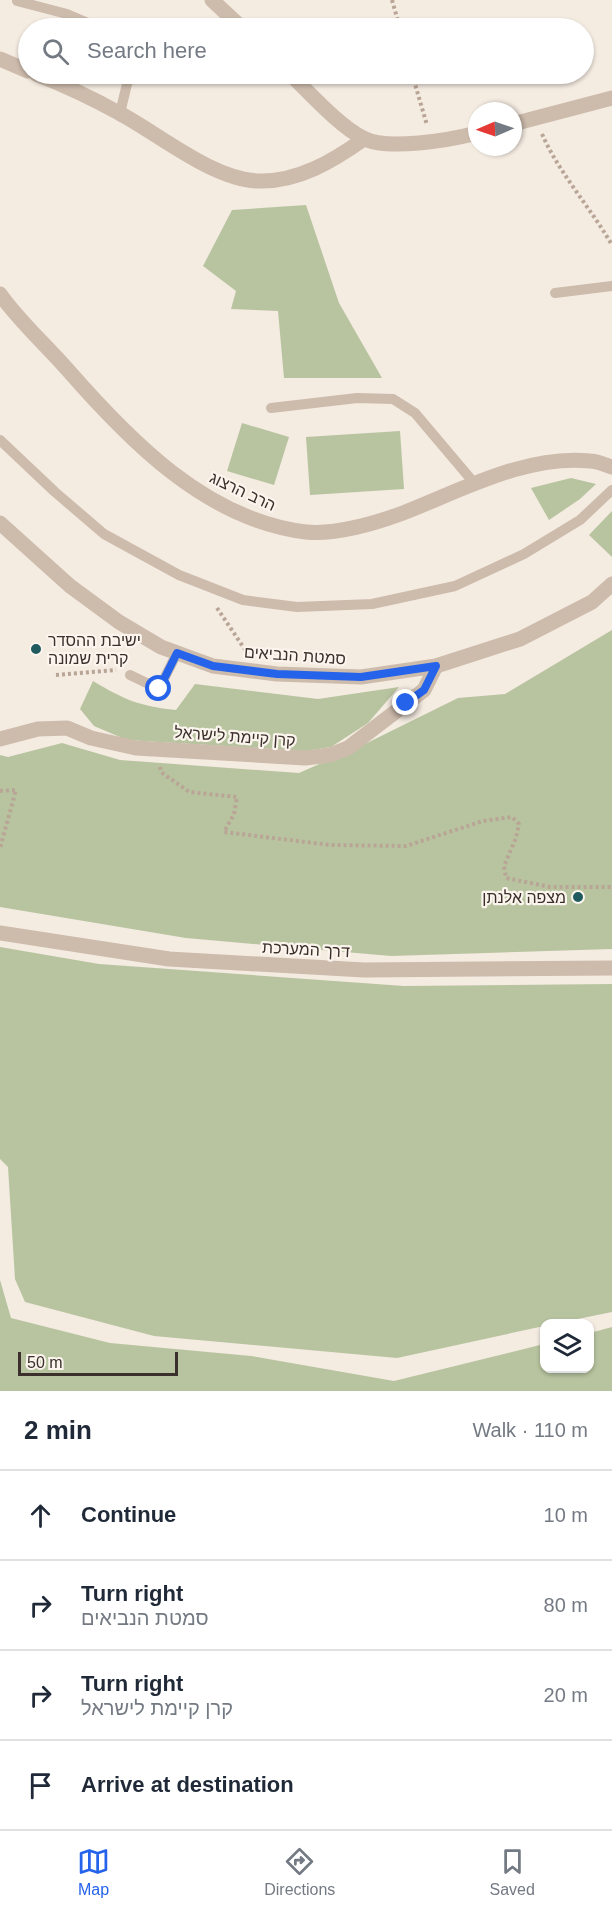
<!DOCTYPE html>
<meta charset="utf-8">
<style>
:root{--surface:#fff;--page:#f6f6f7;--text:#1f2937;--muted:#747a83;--line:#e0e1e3;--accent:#2563eb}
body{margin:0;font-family:Arial,"Noto Sans Hebrew",sans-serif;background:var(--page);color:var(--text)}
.controls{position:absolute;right:18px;bottom:18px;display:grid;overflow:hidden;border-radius:12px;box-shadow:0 2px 4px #0004}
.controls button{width:54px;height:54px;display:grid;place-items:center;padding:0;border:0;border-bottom:2px solid var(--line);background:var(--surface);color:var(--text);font:30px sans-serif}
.compass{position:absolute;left:468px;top:102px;width:54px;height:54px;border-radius:50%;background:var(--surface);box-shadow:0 2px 4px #0004;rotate:268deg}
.scale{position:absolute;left:18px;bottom:15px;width:160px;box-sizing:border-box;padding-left:6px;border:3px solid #3b302b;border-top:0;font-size:16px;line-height:21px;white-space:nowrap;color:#3b302b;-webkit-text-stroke:4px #fbf5ee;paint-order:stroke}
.stop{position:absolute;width:18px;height:18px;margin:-14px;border:4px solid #2563eb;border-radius:50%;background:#fff}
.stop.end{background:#2563eb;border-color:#fff;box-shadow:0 2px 6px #0008}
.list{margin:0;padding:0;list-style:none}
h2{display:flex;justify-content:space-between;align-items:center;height:78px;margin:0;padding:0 24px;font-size:26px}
h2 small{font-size:20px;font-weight:400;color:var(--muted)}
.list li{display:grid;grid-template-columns:39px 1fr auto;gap:18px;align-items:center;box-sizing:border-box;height:90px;padding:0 24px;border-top:2px solid var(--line)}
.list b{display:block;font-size:22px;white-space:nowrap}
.list p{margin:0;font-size:20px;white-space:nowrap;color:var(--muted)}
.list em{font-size:20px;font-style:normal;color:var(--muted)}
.icon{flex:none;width:33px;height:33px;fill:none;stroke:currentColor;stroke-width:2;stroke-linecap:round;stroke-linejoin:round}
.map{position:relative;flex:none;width:612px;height:1391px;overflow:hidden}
.search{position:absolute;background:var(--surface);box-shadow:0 2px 4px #0004;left:18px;right:18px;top:18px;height:66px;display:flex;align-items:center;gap:15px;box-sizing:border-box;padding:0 21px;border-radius:33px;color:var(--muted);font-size:22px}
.sheet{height:438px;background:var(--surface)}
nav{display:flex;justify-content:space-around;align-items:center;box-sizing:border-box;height:84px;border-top:2px solid var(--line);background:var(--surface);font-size:16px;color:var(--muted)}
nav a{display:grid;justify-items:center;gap:3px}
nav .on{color:var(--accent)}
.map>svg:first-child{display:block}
.green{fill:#b8c4a0}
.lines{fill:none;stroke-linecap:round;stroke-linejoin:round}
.path{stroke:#b9a596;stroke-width:4;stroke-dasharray:3 3;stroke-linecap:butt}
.lane{stroke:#cdbbac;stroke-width:10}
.street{stroke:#cdbbac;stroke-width:15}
.route{stroke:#2563eb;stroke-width:8}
.poi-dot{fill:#1f5a5e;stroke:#fbf5ee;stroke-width:2}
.labels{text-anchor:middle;stroke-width:4.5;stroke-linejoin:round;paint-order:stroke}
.street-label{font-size:16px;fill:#3b302b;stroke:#fbf5ee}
.poi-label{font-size:16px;fill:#3b302b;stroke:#fbf5ee;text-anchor:start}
</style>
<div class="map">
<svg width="612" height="1391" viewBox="0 0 612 1391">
<rect width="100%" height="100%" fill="#f4ebe1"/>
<g class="green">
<polygon points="306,205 339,303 382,378 284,378 278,311 231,309 236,291 203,266 232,210"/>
<polygon points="242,423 289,437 274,485 227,471"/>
<polygon points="400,431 404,489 310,495 306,437"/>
<polygon points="571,478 596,484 580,499 549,520 531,488"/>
<polygon points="612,511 612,557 589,535"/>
<polygon points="612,630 612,949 391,956 186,938 0,907 0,755 8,757 62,743 120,760 299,773 369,742 458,698 505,694"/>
<path d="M 93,681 C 125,700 139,706 176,710 L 195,684 L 318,699 L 399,687 L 368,723 L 331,747 L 305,751 L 127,740 L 94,726 L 80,709 Z"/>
<polygon points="0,947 99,964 404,986 612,984 612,1312 558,1323 544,1324 544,1326 397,1358 154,1336 25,1302 15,1279 8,1167 0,1159"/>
<polygon points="0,1280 11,1318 110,1343 251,1356 394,1381 544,1344 544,1368 590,1368 590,1333 612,1327 612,1391 0,1391"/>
</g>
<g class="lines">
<g class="path">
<polyline points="392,0 400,28"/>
<polyline points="412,74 427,125"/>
<path d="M 542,134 C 559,173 590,207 612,245"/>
<polyline points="217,608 248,654"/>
<polyline points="56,675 116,670"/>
<polyline points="160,767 161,772 189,792 237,797 234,814 224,832 330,845 406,846 483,821 512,817 519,824 516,838 504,866 506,878 550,887 612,887"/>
<polyline points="0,791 16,790 0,848"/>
</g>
<g class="lane">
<polyline points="17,1 67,14 100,28"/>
<polyline points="120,113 128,80 127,74"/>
<polyline points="555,293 612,286"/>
<polyline points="271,408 357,398 393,399 415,413 475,484"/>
<polyline points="0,440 55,492 104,534 179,575 243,600 297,607 372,604 455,586 524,554 580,520 612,490"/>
<polyline points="130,675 159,689 177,653"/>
</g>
<g class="street">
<polyline points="212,0 242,28"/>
<polyline points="0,59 28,71"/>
<path d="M 36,74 C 64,85 92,98 119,113 C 159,134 213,180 259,181 C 298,182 333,161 364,139"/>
<path d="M 290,74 C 310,93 338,125 363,138 C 387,151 450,140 477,133"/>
<polyline points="513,124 612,98"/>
<path d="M 0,294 C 19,321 45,344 67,369 C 129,440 206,520 306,532 C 335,535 376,523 403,513 C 460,491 527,454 590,461 C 597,461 605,465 612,467"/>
<polyline points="0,523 70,586 119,622 161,647 213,666 277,674 361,677 436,666 520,639 592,602 612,584"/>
<polyline points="0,739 38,729 67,728 91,738 136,748 305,758 330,755 348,748 424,690 436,666"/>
<polyline points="0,933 169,959 364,970 612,968"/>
</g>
</g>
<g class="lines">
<polyline class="route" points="159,689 177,653 213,666 277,674 361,677 436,666 424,690 406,703"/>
</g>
<g class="poi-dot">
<circle cx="36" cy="649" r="6"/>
<circle cx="578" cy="897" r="6"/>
</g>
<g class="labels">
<g class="street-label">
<text transform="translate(243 491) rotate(25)" y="6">הרב הרצוג</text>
<text transform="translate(295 655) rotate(4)" y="6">סמטת הנביאים</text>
<text transform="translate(235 736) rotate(4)" y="6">קרן קיימת לישראל</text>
<text transform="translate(306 949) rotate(3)" y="6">דרך המערכת</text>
</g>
<g class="poi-label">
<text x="48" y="646">ישיבת ההסדר<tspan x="48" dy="18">קרית שמונה</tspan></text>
<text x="566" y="903" text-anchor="end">מצפה אלנתן</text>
</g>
</g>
</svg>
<div class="controls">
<button><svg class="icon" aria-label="layers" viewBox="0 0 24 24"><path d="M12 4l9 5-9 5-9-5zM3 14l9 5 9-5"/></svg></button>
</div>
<svg class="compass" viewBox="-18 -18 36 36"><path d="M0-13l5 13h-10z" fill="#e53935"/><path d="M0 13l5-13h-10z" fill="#747a83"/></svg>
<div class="scale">50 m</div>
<div class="stop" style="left:159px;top:689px"></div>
<div class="stop end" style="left:406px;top:703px"></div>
<div class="search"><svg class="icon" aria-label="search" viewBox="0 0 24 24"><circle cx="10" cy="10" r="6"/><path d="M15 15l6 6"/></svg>Search here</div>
</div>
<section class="sheet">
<h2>2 min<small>Walk · 110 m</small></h2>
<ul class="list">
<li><svg class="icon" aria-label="ahead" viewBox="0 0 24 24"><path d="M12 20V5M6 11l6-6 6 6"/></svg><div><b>Continue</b></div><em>10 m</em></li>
<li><svg class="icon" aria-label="right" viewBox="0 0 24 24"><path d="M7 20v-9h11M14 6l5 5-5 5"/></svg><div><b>Turn right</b><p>סמטת הנביאים</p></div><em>80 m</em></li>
<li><svg class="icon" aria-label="right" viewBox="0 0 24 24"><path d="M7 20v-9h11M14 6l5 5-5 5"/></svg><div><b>Turn right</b><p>קרן קיימת לישראל</p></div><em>20 m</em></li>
<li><svg class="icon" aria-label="arrive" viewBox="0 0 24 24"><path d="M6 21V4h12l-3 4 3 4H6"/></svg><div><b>Arrive at destination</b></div></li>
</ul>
</section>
<nav>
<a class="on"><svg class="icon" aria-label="map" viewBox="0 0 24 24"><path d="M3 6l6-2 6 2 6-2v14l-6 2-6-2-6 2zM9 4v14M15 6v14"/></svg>Map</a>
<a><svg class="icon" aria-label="directions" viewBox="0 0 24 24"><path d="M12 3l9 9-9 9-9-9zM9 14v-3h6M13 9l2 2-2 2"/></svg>Directions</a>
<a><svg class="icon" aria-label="saved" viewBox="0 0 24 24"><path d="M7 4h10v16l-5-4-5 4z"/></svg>Saved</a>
</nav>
